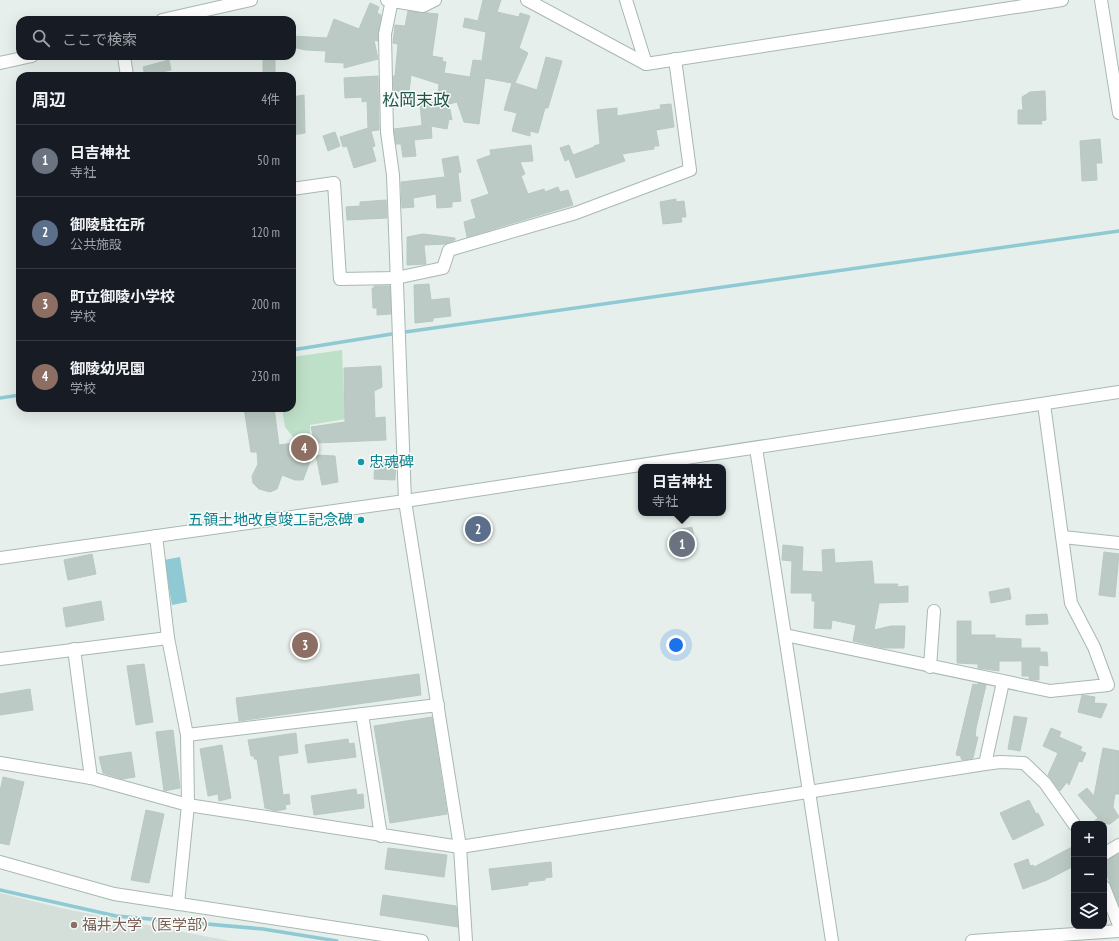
<!DOCTYPE html>
<html lang="ja">
<meta charset="utf-8">
<style>
:root{--surface:#171b24;--page:#242831;--text:#f1f3f6;--muted:#9ea1a6;--line:#363941;--accent:#f4845f}
body{margin:0;font-family:"PT Sans Narrow","Noto Sans JP",sans-serif;background:var(--page);color:var(--text)}
.controls{position:absolute;right:12px;bottom:12px;display:grid;overflow:hidden;border-radius:8px;box-shadow:0 4px 16px #0002}
.controls button{width:36px;height:36px;display:grid;place-items:center;padding:0;border:0;border-bottom:1px solid var(--line);background:var(--surface);color:var(--text);font:20px sans-serif}
.you{position:absolute;left:676px;top:645px;width:14px;height:14px;margin:-10px;border:3px solid #fff;border-radius:50%;background:#1a73e8;box-shadow:0 0 0 6px #1a73e833}
.badge{display:grid;place-items:center;width:26px;height:26px;border-radius:50%;background:var(--accent);color:#fff;font-size:13px;font-weight:700}
.pin{position:absolute;translate:-50% -50%;border:2px solid #fff;box-shadow:0 1px 4px #0006}
.popup{position:absolute;left:638px;top:464px;width:88px;height:52px;box-sizing:border-box;display:grid;place-content:center;border-radius:8px;background:var(--surface);filter:drop-shadow(0 1px 3px #0005);font-size:13px;white-space:nowrap;color:var(--muted)}
.popup b{font-size:15px;color:var(--text)}
.popup::after{content:'';position:absolute;left:50%;top:100%;margin-left:-8px;border:8px solid transparent;border-top-color:var(--surface)}
.list{margin:0;padding:0;list-style:none}
h2{display:flex;justify-content:space-between;align-items:center;height:52px;margin:0;padding:0 16px;font-size:17px}
h2 small{font-size:13px;font-weight:400;color:var(--muted)}
.list li{display:grid;grid-template-columns:26px 1fr auto;gap:12px;align-items:center;box-sizing:border-box;height:72px;padding:0 16px;border-top:1px solid var(--line)}
.list b{display:block;font-size:15px;white-space:nowrap}
.list p{margin:0;font-size:13px;white-space:nowrap;color:var(--muted)}
.list em{font-size:13px;font-style:normal;color:var(--muted)}
.icon{flex:none;width:22px;height:22px;fill:none;stroke:currentColor;stroke-width:2;stroke-linecap:round;stroke-linejoin:round}
.map{position:relative;flex:none;width:1119px;height:941px;overflow:hidden}
.search{position:absolute;background:var(--surface);box-shadow:0 4px 16px #0002;left:16px;top:16px;width:280px;height:44px;display:flex;align-items:center;gap:10px;box-sizing:border-box;padding:0 14px;border-radius:12px;color:var(--muted);font-size:15px}
.panel{position:absolute;background:var(--surface);box-shadow:0 4px 16px #0002;left:16px;top:72px;width:280px;height:340px;border-radius:12px}
.map>svg:first-child{display:block}
.built{fill:#d4dfda}
.green{fill:#bfe0c8}
.water{fill:#8ec9d4}
.lines{fill:none;stroke-linecap:round;stroke-linejoin:round}
.stream{stroke:#8ec9d4;stroke-width:3.5}
.building{fill:#bbcac4;stroke:#b8c9c2}
.minor-casing{stroke:#a8b8b2;stroke-width:14}
.minor{stroke:#fff;stroke-width:12}
.culture-dot{fill:#0f9aa8;stroke:#f7fbf9;stroke-width:1.5}
.education-dot{fill:#8d6e63;stroke:#f7fbf9;stroke-width:1.5}
.labels{text-anchor:middle;stroke-width:3;stroke-linejoin:round;paint-order:stroke}
.culture-label{font-size:15px;fill:#0d838f;stroke:#f7fbf9;text-anchor:start}
.education-label{font-size:15px;fill:#785e54;stroke:#f7fbf9;text-anchor:start}
.quarter-label{font-size:17px;fill:#1f5548;stroke:#f7fbf9}
</style>
<div class="map">
<svg width="1119" height="941" viewBox="0 0 1119 941">
<rect width="100%" height="100%" fill="#e6efeb"/>
<polygon class="built" points="0,893 65,909 230,941 0,941"/>
<polygon class="green" points="342,350 345,419 310,425 310,437 294,438 285,427 282,408 292,408 292,357"/>
<polygon class="water" points="180,557 187,602 172,605 164,560"/>
<g class="lines">
<g class="stream">
<polyline points="292,350 398,333 1119,231"/>
<polyline points="0,398 20,395"/>
<polyline points="0,890 116,916 263,929 337,941"/>
</g>
</g>
<g class="building">
<polygon points="483,0 501,0 497,12 519,17 520,13 530,16 519,48 528,53 515,83 537,90 546,57 562,61 548,108 545,108 538,133 530,131 530,136 512,131 517,113 504,110 512,83 485,78 479,124 464,122 457,102 449,104 452,120 449,119 447,129 431,126 432,138 414,140 416,156 403,157 401,144 396,144 394,129 426,125 422,125 420,104 437,102 439,84 411,75 409,92 394,91 393,76 395,76 398,44 393,43 395,25 405,26 408,11 438,14 432,56 443,58 442,61 446,62 444,73 470,77 473,60 482,61 486,32 463,27 465,18 478,21"/>
<polygon points="370,3 379,7 377,13 381,15 378,41 374,40 378,59 344,68 344,63 325,62 326,51 306,50 292,47 292,36 327,38 334,19 359,29"/>
<polygon points="263,56 275,56 275,75 263,76"/>
<polygon points="169,60 171,70 145,76 143,67"/>
<polygon points="378,76 379,130 371,131 375,146 372,147 376,161 354,168 347,146 343,147 340,137 368,128 367,101 362,102 362,97 345,98 344,78"/>
<polygon points="1045,91 1046,120 1041,121 1042,124 1018,124 1018,110 1023,110 1022,97 1030,92"/>
<polygon points="304,95 305,133 292,135 292,97"/>
<polygon points="671,104 674,127 656,130 659,146 654,146 654,149 622,154 625,161 576,178 569,159 565,161 560,148 569,145 573,155 594,147 594,146 600,144 597,110 617,108 617,116 661,109 660,105"/>
<polygon points="335,132 340,146 328,151 323,136"/>
<polygon points="1100,139 1102,163 1096,163 1097,180 1082,181 1080,141"/>
<polygon points="531,145 533,161 520,162 525,174 521,176 528,194 544,189 545,192 558,187 560,192 568,190 573,205 467,237 464,222 476,218 471,200 489,194 477,160 491,155 490,150"/>
<polygon points="458,156 461,172 458,173 461,201 452,202 452,207 437,208 436,194 413,198 414,207 402,208 401,182 445,177 442,159"/>
<polygon points="676,199 676,202 684,201 686,217 681,217 682,222 663,224 660,202"/>
<polygon points="386,200 387,218 347,220 346,207 360,206 360,202"/>
<polygon points="423,234 455,238 455,240 445,244 424,245 426,264 407,265 407,237"/>
<polygon points="429,284 431,300 449,298 451,316 433,318 433,321 415,323 414,285"/>
<polygon points="374,286 390,286 391,314 377,315 377,308 373,308 372,288 374,288"/>
<polygon points="381,366 382,387 374,391 375,418 385,417 386,440 317,443 303,480 295,480 282,475 277,489 270,492 259,489 253,483 252,476 258,464 257,452 251,452 244,408 274,408 279,445 314,440 311,427 345,422 344,368"/>
<polygon points="316,455 335,456 338,482 322,485"/>
<polygon points="375,458 396,459 395,480 374,479"/>
<polygon points="692,527 695,543 675,546 673,531"/>
<polygon points="783,545 803,547 802,571 823,572 822,550 834,549 835,563 872,561 874,584 898,584 897,587 908,586 908,602 879,603 874,630 891,626 905,626 904,648 883,648 853,641 856,625 832,620 831,629 814,628 815,601 812,601 812,593 791,593 792,561 782,560"/>
<polygon points="1104,552 1119,554 1115,597 1099,595"/>
<polygon points="92,554 96,574 68,580 64,560"/>
<polygon points="1009,588 1011,599 991,603 989,592"/>
<polygon points="101,601 104,620 66,627 63,608"/>
<polygon points="1047,614 1048,624 1026,625 1026,615"/>
<polygon points="957,621 971,621 971,635 995,635 995,638 1021,639 1021,648 1040,648 1040,652 1047,652 1048,666 1039,665 1039,680 1033,680 1029,679 1029,676 1022,676 1022,661 999,661 999,671 978,668 978,664 957,663"/>
<polygon points="144,664 153,722 136,725 127,666"/>
<polygon points="419,674 421,695 239,721 236,698"/>
<polygon points="978,683 986,685 976,728 975,737 978,737 973,758 965,760 961,759 961,756 956,755 973,684 978,685"/>
<polygon points="30,689 33,710 0,715 0,694"/>
<polygon points="1082,695 1095,697 1094,703 1107,704 1101,718 1078,712"/>
<polygon points="1014,716 1027,718 1020,751 1008,749"/>
<polygon points="432,717 447,814 390,823 374,726"/>
<polygon points="1051,728 1061,732 1059,737 1082,747 1080,751 1086,753 1082,762 1079,761 1069,785 1067,782 1060,791 1048,775 1058,753 1043,746"/>
<polygon points="173,730 180,788 164,791 156,732"/>
<polygon points="296,733 298,753 278,756 283,795 289,794 290,804 285,805 286,809 276,811 265,808 257,759 254,759 254,756 251,756 248,740"/>
<polygon points="348,739 349,744 354,743 356,757 308,763 305,745"/>
<polygon points="222,745 231,798 219,801 218,794 208,796 200,749"/>
<polygon points="1103,748 1119,751 1119,794 1115,794 1113,807 1119,817 1110,824 1091,824 1098,818 1078,795 1087,788 1094,796"/>
<polygon points="131,752 135,777 122,779 103,773 99,757"/>
<polygon points="3,777 24,782 9,845 0,843 0,791"/>
<polygon points="356,789 357,795 363,794 364,808 314,815 311,796"/>
<polygon points="1029,800 1036,814 1038,813 1044,825 1013,840 1000,813"/>
<polygon points="146,810 164,814 149,883 131,880"/>
<polygon points="1074,846 1074,866 1047,880 1023,889 1014,864 1028,859 1030,866 1033,865 1034,867"/>
<polygon points="388,848 447,855 444,877 385,869"/>
<polygon points="1119,854 1119,905 1104,868 1104,861"/>
<polygon points="551,862 552,877 545,878 545,880 528,882 528,885 492,890 489,869"/>
<polygon points="383,895 456,906 458,927 380,915"/>
</g>
<g class="lines">
<defs>
<g id="minor">
<polyline points="387,0 423,6 435,0"/>
<polyline points="392,0 385,34 387,132 393,175 405,501 460,847 466,941"/>
<polyline points="527,0 646,64 1062,0"/>
<polyline points="626,0 646,64"/>
<polyline points="1101,0 1119,113"/>
<polyline points="162,20 251,0"/>
<polyline points="124,56 127,76"/>
<polyline points="0,63 32,56"/>
<polyline points="292,189 334,183 340,279 396,278 443,268 449,250 576,213 690,170 675,59"/>
<polyline points="756,448 832,941"/>
<polyline points="156,536 168,638 187,735 188,805 178,904"/>
<polyline points="1063,537 1119,543"/>
<polyline points="0,558 405,501 1119,392"/>
<polyline points="785,635 1050,691 1108,685 1094,647 1071,603 1044,404"/>
<polyline points="74,649 91,778"/>
<polyline points="0,659 168,638"/>
<polyline points="930,667 934,611"/>
<polyline points="362,714 381,836"/>
<polyline points="187,735 438,705"/>
<polyline points="0,763 91,778 188,805 460,847 985,764 1000,762 1024,763 1045,783 1074,824"/>
<polyline points="985,764 1003,682"/>
<polyline points="1104,854 1119,845"/>
<polyline points="0,862 114,894 422,941"/>
<polyline points="1104,887 1119,925"/>
<polyline points="972,941 1119,931"/>
</g>
</defs>
<use href="#minor" class="minor-casing"/>
<use href="#minor" class="minor"/>
</g>
<g class="culture-dot">
<circle cx="361" cy="462" r="4"/>
<circle cx="361" cy="520" r="4"/>
</g>
<circle class="education-dot" cx="74" cy="925" r="4"/>
<g class="labels">
<g class="culture-label">
<text x="369" y="467">忠魂碑</text>
<text x="353" y="525" text-anchor="end">五領土地改良竣工記念碑</text>
</g>
<g class="education-label">
<text x="82" y="930">福井大学（医学部）</text>
</g>
<g class="quarter-label">
<text x="416" y="106">松岡末政</text>
</g>
</g>
</svg>
<div class="controls">
<button>+</button>
<button>−</button>
<button><svg class="icon" aria-label="layers" viewBox="0 0 24 24"><path d="M12 4l9 5-9 5-9-5zM3 14l9 5 9-5"/></svg></button>
</div>
<div class="you"></div>
<div class="pin badge" style="left:682px;top:544px;background:#6b7280">1</div>
<div class="popup"><b>日吉神社</b>寺社</div>
<div class="pin badge" style="left:478px;top:529px;background:#5c6f8a">2</div>
<div class="pin badge" style="left:305px;top:645px;background:#8d6e63">3</div>
<div class="pin badge" style="left:304px;top:448px;background:#8d6e63">4</div>
<div class="search"><svg class="icon" aria-label="search" viewBox="0 0 24 24"><circle cx="10" cy="10" r="6"/><path d="M15 15l6 6"/></svg>ここで検索</div>
<section class="panel">
<h2>周辺<small>4件</small></h2>
<ul class="list">
<li><span class="badge" style="background:#6b7280">1</span><div><b>日吉神社</b><p>寺社</p></div><em>50 m</em></li>
<li><span class="badge" style="background:#5c6f8a">2</span><div><b>御陵駐在所</b><p>公共施設</p></div><em>120 m</em></li>
<li><span class="badge" style="background:#8d6e63">3</span><div><b>町立御陵小学校</b><p>学校</p></div><em>200 m</em></li>
<li><span class="badge" style="background:#8d6e63">4</span><div><b>御陵幼児園</b><p>学校</p></div><em>230 m</em></li>
</ul>
</section>
</div>
